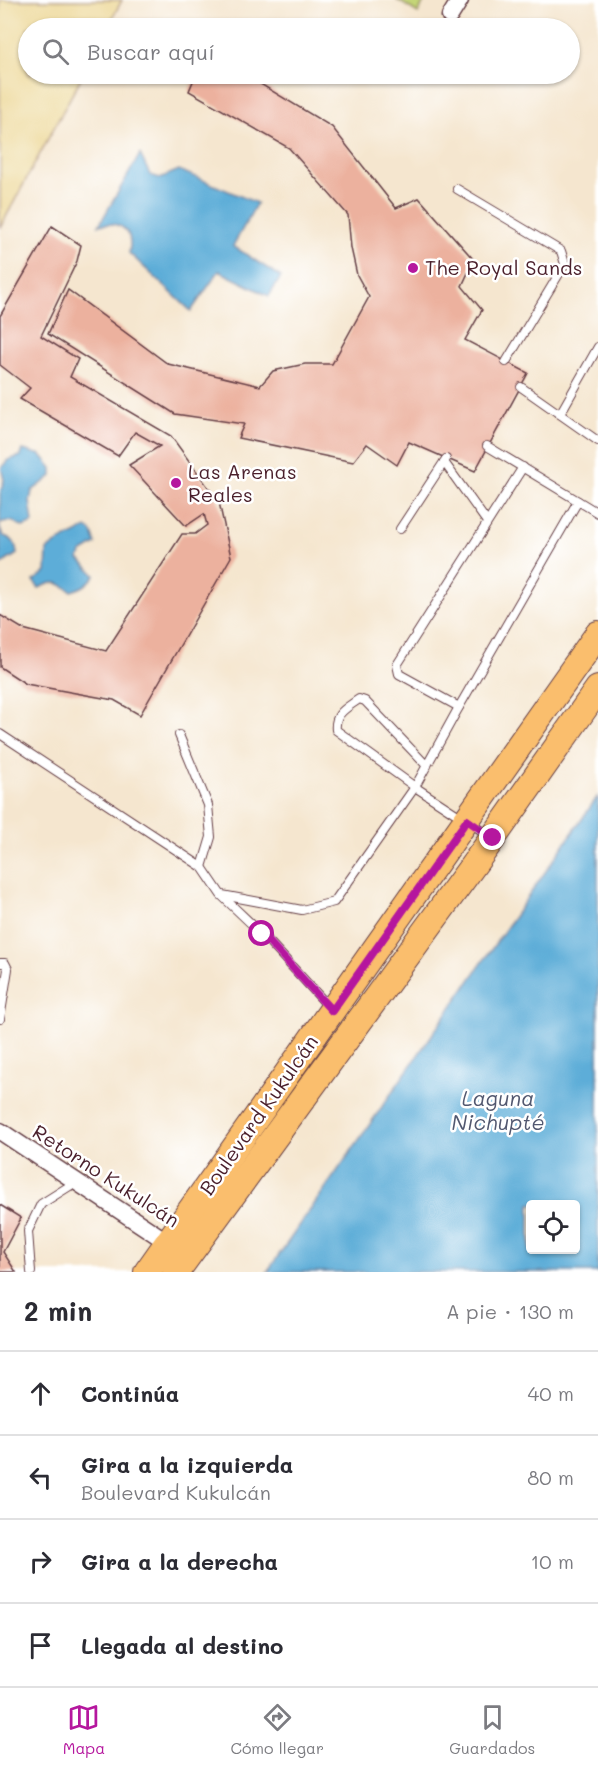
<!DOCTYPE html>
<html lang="es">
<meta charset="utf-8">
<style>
:root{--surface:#fff;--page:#f7f7f7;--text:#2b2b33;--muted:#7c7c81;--line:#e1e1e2;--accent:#b5179e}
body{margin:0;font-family:Mali,sans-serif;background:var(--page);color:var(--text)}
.controls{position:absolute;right:18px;bottom:18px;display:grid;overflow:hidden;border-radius:6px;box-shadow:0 2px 4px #0004}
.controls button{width:54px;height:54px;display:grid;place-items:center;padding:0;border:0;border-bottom:2px solid var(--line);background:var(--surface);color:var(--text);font:30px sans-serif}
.stop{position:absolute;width:18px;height:18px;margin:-14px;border:4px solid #b5179e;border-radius:50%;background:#fff}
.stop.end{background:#b5179e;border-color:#fff;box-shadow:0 2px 6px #0008}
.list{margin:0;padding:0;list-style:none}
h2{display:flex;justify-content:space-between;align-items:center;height:78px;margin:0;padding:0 24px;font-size:26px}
h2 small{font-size:20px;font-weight:400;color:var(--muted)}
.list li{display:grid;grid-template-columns:39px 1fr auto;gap:18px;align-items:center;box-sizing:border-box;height:84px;padding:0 24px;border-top:2px solid var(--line)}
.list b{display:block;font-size:22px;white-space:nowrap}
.list p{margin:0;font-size:20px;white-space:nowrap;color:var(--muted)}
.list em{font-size:20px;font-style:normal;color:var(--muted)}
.icon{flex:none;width:33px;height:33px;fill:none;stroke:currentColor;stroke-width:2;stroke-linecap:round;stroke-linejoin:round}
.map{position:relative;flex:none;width:598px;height:1272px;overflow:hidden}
.search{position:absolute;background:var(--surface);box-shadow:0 2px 4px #0004;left:18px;right:18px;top:18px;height:66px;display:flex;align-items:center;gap:15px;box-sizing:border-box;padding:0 21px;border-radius:33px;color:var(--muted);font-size:22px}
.sheet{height:414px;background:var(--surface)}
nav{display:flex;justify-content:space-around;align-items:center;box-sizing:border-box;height:84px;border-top:2px solid var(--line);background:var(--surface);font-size:16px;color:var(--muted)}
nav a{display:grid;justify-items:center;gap:3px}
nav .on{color:var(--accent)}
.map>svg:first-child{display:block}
.green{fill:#c4d577;stroke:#877a51;stroke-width:1.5}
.sand{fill:#eeda9e;stroke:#9c7c64;stroke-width:1.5}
.water{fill:#5dadd8;stroke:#546682;stroke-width:1.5;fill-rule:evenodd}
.building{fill:#ecb19e}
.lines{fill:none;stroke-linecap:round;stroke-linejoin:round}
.lane-casing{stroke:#643d44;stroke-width:10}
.street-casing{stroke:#643d44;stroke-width:19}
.primary-casing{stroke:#643d44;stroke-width:28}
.lane{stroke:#fff;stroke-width:8}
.street{stroke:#fff;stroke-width:16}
.primary{stroke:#fabe6d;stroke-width:26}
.route{stroke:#b5179e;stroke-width:8}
.poi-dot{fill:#b5179e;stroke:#fff;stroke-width:2}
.labels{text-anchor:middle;stroke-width:5;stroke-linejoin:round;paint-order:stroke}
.poi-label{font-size:20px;fill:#4a1f2b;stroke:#fff;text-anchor:start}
.street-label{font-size:20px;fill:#4a1f2b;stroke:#fff}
.water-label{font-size:21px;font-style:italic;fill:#525870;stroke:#fff}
</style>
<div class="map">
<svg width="598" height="1272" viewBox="0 0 598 1272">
<rect width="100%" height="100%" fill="#fff"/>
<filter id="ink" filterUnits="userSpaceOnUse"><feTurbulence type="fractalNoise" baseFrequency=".0167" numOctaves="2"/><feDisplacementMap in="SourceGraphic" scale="12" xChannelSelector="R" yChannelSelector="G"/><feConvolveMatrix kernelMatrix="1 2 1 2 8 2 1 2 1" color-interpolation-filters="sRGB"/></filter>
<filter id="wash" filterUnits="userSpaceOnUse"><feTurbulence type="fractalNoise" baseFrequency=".008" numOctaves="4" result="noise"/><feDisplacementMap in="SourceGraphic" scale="24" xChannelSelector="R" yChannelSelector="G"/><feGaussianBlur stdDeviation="1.35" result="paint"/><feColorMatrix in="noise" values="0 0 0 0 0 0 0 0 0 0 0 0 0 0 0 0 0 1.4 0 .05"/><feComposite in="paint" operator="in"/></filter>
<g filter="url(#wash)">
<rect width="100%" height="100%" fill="#f5e6cf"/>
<polygon class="green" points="397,0 425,0 418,13"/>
<polygon class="sand" points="0,0 122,0 107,28 28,28 28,74 83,74 0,228"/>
<g class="water">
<path d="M 140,154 L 150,175 L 160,178 L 179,170 L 257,203 L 233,246 L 281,277 L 269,296 L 219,271 L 191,311 L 129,253 C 134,230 121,221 99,225 Z"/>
<path d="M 23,450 L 41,455 L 52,468 L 52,476 L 32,491 L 30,501 L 33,523 L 23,527 C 15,522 9,519 0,523 L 0,529 L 4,536 C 14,539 16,544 17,554 L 0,565 L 0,494 L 4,480 L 1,468 L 8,460 L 21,456 Z"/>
<path d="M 86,528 L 92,532 L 96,544 L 81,553 L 79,559 L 95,575 C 89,584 82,588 71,591 C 57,581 56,580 39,588 L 33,581 L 46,572 L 47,550 L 55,544 Z"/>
<path d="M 598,796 L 598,1272 L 267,1272 ZM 576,1204 L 576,1250 L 530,1250 L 530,1204 Z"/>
</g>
<g id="blocks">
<g class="building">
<polygon points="196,74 244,74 332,127 396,208 419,198 474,260 462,286 482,310 465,340 528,373 475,471 409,442 397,465 367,444 353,462 238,438 244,424 175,414 48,334 68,290 168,364 260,386 273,371 305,364 332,364 369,297 357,275 351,248 348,215 289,148 189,91"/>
<polygon points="52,226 81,245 77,261 41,336 78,359 70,377 171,436 219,502 231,557 140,715 114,700 26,684 0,667 0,615 23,629 106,651 182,534 195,534 207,525 204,514 186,526 129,465 160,446 135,432 118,456 20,399 30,388 0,365 0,316"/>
<polygon points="0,1205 21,1218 3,1252 16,1272 0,1272"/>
</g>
</g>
</g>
<g filter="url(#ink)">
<use href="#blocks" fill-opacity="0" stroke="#643d44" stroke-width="1.5"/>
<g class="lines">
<defs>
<g id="lane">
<polyline points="457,189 561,251 565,264 506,362"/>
<polyline points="521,387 598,441"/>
<polyline points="560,414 598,347"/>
<polyline points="487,446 598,513"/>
<polyline points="444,462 487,522"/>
<polyline points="523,467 397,665 399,674 459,707 578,501"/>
<polyline points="400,529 446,459"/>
<polyline points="0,734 202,867 221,895 262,934 330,1008"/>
<polyline points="179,735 208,805 211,837 202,867"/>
<path d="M 427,766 L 365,701 L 359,699 C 347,708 334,713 336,730 L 415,787 L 459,707"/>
<polyline points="222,895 302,910 334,902 415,787 490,836"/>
<polyline points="0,963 5,963 8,969 0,1019"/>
<polyline points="31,1272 28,1231 41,1204 76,1182"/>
</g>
<g id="street">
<polyline points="450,16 460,0"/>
<polyline points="0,1131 175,1247"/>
</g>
<g id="primary">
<polyline points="147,1272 598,634"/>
<polyline points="176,1272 493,838 598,689"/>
</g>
</defs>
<use href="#lane" class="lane-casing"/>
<use href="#street" class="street-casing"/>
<use href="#primary" class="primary-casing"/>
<use href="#lane" class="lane"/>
<use href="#street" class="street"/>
<use href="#primary" class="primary"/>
</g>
</g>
<g class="lines" filter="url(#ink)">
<polyline class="route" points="262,934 332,1011 467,820 493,838"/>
</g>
<g class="poi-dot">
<circle cx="413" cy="268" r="6"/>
<circle cx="176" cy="483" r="6"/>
</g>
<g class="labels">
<g class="poi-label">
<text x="425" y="275">The Royal Sands</text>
<text x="188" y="479">Las Arenas<tspan x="188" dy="23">Reales</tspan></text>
</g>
<g class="street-label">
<text transform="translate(259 1115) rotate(-55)" y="7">Boulevard Kukulcán</text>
<text transform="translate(106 1176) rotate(33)" y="7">Retorno Kukulcán</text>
</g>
<g class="water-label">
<text x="498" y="1106">Laguna<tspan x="498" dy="24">Nichupté</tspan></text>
</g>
</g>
</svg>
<div class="controls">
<button><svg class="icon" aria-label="locate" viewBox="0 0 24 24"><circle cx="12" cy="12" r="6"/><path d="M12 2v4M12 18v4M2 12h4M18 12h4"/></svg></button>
</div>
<div class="stop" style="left:262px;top:934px"></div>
<div class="stop end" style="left:493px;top:838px"></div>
<div class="search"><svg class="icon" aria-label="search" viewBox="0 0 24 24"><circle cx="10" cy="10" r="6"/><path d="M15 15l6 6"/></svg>Buscar aquí</div>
</div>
<section class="sheet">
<h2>2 min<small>A pie · 130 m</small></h2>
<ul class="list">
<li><svg class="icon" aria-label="ahead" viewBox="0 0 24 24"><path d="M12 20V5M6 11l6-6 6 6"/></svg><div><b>Continúa</b></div><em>40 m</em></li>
<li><svg class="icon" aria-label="left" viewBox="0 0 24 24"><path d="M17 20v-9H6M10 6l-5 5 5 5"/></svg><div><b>Gira a la izquierda</b><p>Boulevard Kukulcán</p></div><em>80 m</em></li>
<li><svg class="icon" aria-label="right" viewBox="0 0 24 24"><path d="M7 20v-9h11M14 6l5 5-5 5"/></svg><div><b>Gira a la derecha</b></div><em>10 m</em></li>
<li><svg class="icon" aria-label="arrive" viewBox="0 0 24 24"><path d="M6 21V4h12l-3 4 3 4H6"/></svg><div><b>Llegada al destino</b></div></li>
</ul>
</section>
<nav>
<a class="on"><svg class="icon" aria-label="map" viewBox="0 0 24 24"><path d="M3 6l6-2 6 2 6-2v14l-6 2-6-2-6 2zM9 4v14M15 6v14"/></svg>Mapa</a>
<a><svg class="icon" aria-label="directions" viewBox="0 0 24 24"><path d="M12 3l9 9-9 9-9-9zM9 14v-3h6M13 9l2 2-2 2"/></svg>Cómo llegar</a>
<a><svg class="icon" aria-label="saved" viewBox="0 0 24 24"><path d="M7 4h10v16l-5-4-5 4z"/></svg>Guardados</a>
</nav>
